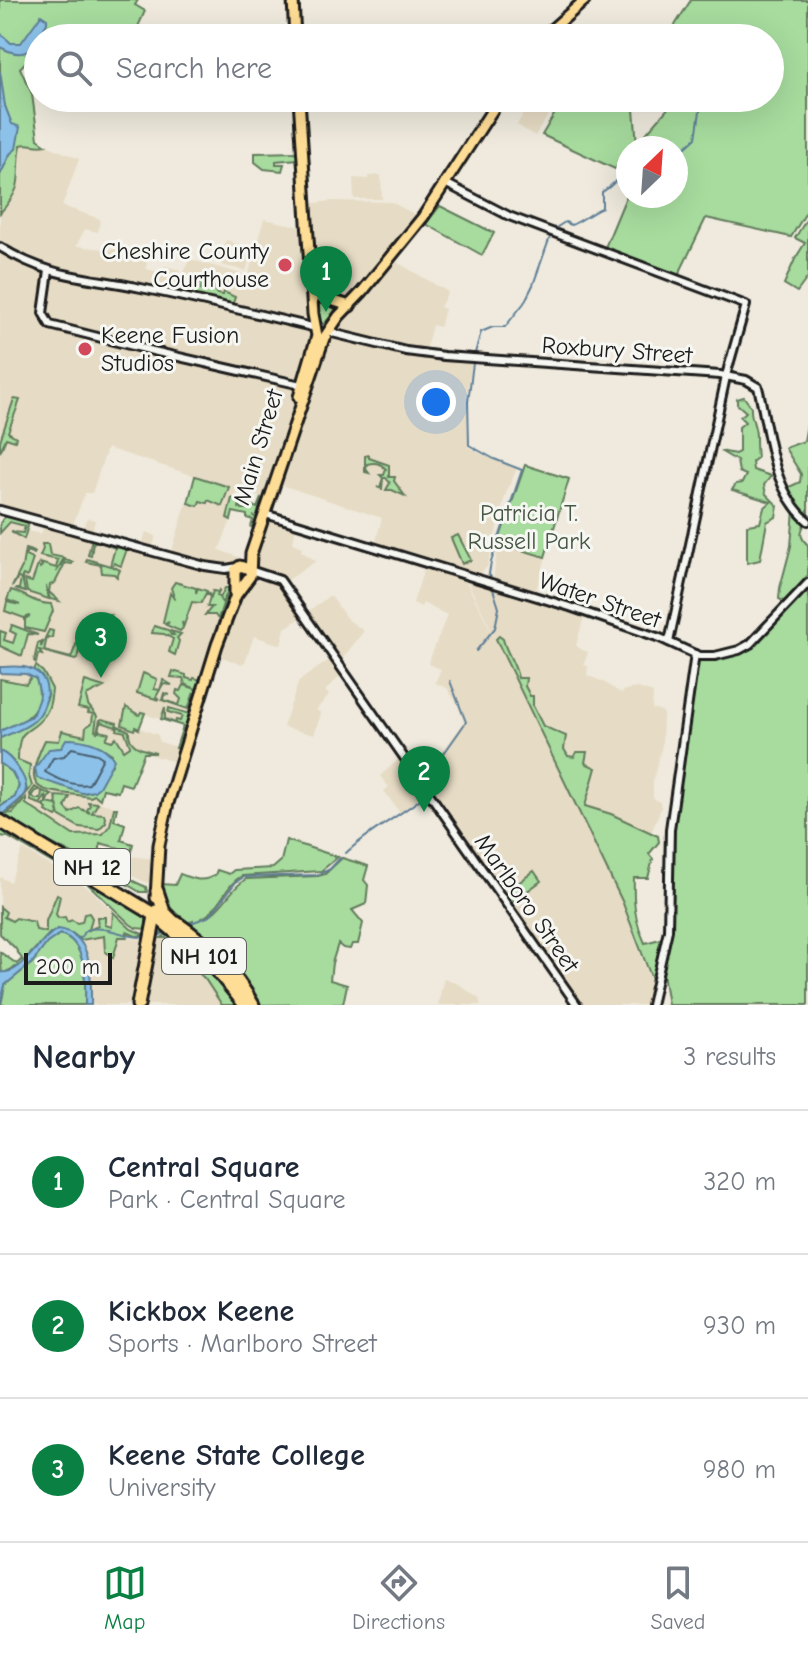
<!DOCTYPE html>
<meta charset="utf-8">
<style>
:root{--surface:#fff;--page:#f6f6f7;--text:#1f2937;--muted:#747a83;--line:#e0e1e3;--accent:#0b8043}
body{margin:0;font-family:"Comic Neue",sans-serif;background:var(--page);color:var(--text)}
.compass{position:absolute;left:616px;top:136px;width:72px;height:72px;border-radius:50%;background:var(--surface);box-shadow:0 8px 32px #0002;rotate:25deg}
.scale{position:absolute;left:24px;bottom:20px;width:88px;box-sizing:border-box;padding-left:8px;border:4px solid #1c1c1c;border-top:0;font-size:22px;line-height:28px;white-space:nowrap;color:#1c1c1c;-webkit-text-stroke:6px #f6f6f2;paint-order:stroke}
.you{position:absolute;left:436px;top:402px;width:28px;height:28px;margin:-20px;border:6px solid #fff;border-radius:50%;background:#1a73e8;box-shadow:0 0 0 12px #1a73e833}
.badge{display:grid;place-items:center;width:52px;height:52px;border-radius:50%;background:var(--accent);color:#fff;font-size:26px;font-weight:700}
.pin{position:absolute;translate:-50% -66px;filter:drop-shadow(0 2px 4px #0008)}
.pin::after{content:'';position:absolute;top:42px;width:28px;height:24px;background:inherit;clip-path:polygon(0 0,100% 0,50% 100%)}
.list{margin:0;padding:0;list-style:none}
h2{display:flex;justify-content:space-between;align-items:center;height:104px;margin:0;padding:0 32px;font-size:34px}
h2 small{font-size:26px;font-weight:400;color:var(--muted)}
.list li{display:grid;grid-template-columns:52px 1fr auto;gap:24px;align-items:center;box-sizing:border-box;height:144px;padding:0 32px;border-top:2px solid var(--line)}
.list b{display:block;font-size:30px;white-space:nowrap}
.list p{margin:0;font-size:26px;white-space:nowrap;color:var(--muted)}
.list em{font-size:26px;font-style:normal;color:var(--muted)}
.icon{flex:none;width:44px;height:44px;fill:none;stroke:currentColor;stroke-width:2;stroke-linecap:round;stroke-linejoin:round}
.map{position:relative;flex:none;width:808px;height:1005px;overflow:hidden}
.search{position:absolute;background:var(--surface);box-shadow:0 8px 32px #0002;left:24px;right:24px;top:24px;height:88px;display:flex;align-items:center;gap:20px;box-sizing:border-box;padding:0 28px;border-radius:44px;color:var(--muted);font-size:30px}
.sheet{height:536px;background:var(--surface)}
nav{display:flex;justify-content:space-around;align-items:center;box-sizing:border-box;height:112px;border-top:2px solid var(--line);background:var(--surface);font-size:22px;color:var(--muted)}
nav a{display:grid;justify-items:center;gap:4px}
nav .on{color:var(--accent)}
.map>svg:first-child{display:block}
.built{fill:#e6dbc4}
.green{fill:#a7dc9e;stroke:#627c5d;stroke-width:2;fill-rule:evenodd}
.water{fill:#8cc1e9;stroke:#5f7f97;stroke-width:2}
.lines{fill:none;stroke-linecap:round;stroke-linejoin:round}
.shore{stroke:#495e6e;stroke-width:2}
.stream{stroke:#5f7f97;stroke-width:2}
.minor-casing{stroke:#1c1c1c;stroke-width:12}
.major-casing{stroke:#1c1c1c;stroke-width:15}
.highway-casing{stroke:#1c1c1c;stroke-width:17}
.minor{stroke:#f6f6f2;stroke-width:6}
.major{stroke:#fedd96;stroke-width:9}
.highway{stroke:#fedd96;stroke-width:11}
.poi-dot{fill:#d1495b;stroke:#f6f6f2;stroke-width:3}
.labels{text-anchor:middle;stroke-width:6;stroke-linejoin:round;paint-order:stroke}
.shield{fill:#f6f6f2;stroke:#5d5d5c;stroke-width:2}
.shield-label{font-size:22px;font-weight:bold;fill:#1c1c1c}
.poi-label{font-size:24px;fill:#1c1c1c;stroke:#f6f6f2;text-anchor:end}
.street-label{font-size:24px;fill:#1c1c1c;stroke:#f6f6f2}
.park-label{font-size:24px;fill:#465643;stroke:#f6f6f2}
</style>
<div class="map">
<svg width="808" height="1005" viewBox="0 0 808 1005">
<rect width="100%" height="100%" fill="#efeadd"/>
<filter id="ink" filterUnits="userSpaceOnUse"><feTurbulence type="fractalNoise" baseFrequency=".0125" numOctaves="2"/><feDisplacementMap in="SourceGraphic" scale="16" xChannelSelector="R" yChannelSelector="G"/><feConvolveMatrix kernelMatrix="1 2 1 2 8 2 1 2 1" color-interpolation-filters="sRGB"/></filter>
<g filter="url(#ink)">
<g class="built">
<polygon points="508,98 559,98 535,136 517,125 523,114 505,102"/>
<polygon points="26,143 40,147 46,145 79,159 62,206 100,219 98,232 85,229 76,246 112,250 114,247 132,250 133,255 147,258 146,269 163,273 165,266 180,270 172,291 65,272 39,264 0,243 0,213 16,191 21,176 19,157 21,145"/>
<polygon points="381,175 382,199 354,199 353,178 368,179 369,176"/>
<polygon points="331,201 391,202 418,216 388,257 448,292 440,307 445,309 440,327 432,325 425,353 337,332 350,311 315,291 310,204"/>
<polygon points="264,219 306,228 308,291 305,323 178,292 189,259 248,276"/>
<polygon points="226,240 252,250 246,271 221,265 222,262 219,261"/>
<polygon points="0,251 20,263 55,277 177,299 413,355 472,360 466,399 468,447 490,458 517,468 505,496 487,567 476,577 375,546 382,518 269,481 263,498 238,490 229,507 228,518 231,520 219,550 243,559 237,564 233,579 247,583 266,579 277,583 302,617 285,628 281,645 254,636 245,662 241,664 219,656 226,636 218,633 186,727 141,713 136,727 158,735 160,742 180,748 176,762 144,753 131,786 121,783 118,792 103,789 99,802 115,807 107,837 74,840 20,809 0,809 0,522 7,514 29,520 28,531 31,532 41,534 45,524 82,533 87,518 95,520 91,536 140,551 146,532 156,536 150,554 169,560 195,476 107,448 92,493 85,493 72,527 0,509 0,452 6,438 14,440 8,432 20,401 14,399 0,441"/>
<polygon points="269,518 296,526 293,543 302,547 301,551 316,561 285,582 272,572 254,566 254,549 258,550"/>
<polygon points="498,543 546,557 535,593 493,580"/>
<polygon points="425,566 464,578 502,652 621,901 652,985 648,1005 579,1005 410,762 426,750 432,748 440,752 443,751 464,722 457,703 447,688 435,683 441,669 428,664 447,615 423,603 421,607 413,603"/>
<polygon points="465,577 585,614 576,645 580,649 588,652 584,664 588,667 587,675 605,683 622,694 624,690 638,688 653,693 652,709 663,712 662,745 653,781 653,798 660,802 661,808 651,833 611,814 584,806 596,768 585,763 586,752 574,758 568,756 564,749 563,732 543,726 524,686 526,678 519,678 514,662 504,646 503,639 499,637 496,639"/>
<polygon points="329,596 331,596 347,619 364,631 342,659 306,613"/>
<polygon points="331,659 342,674 325,691 329,695 316,710 321,713 314,735 283,727 299,681"/>
<polygon points="400,758 425,792 400,813 384,791 389,787 380,776"/>
<polygon points="100,847 113,853 121,855 123,853 122,865 128,862 129,856 155,859 153,879 147,883 108,864 101,865 92,858"/>
<polygon points="23,849 91,890 113,912 112,928 105,925 89,930 89,924 83,922 69,923 65,917 58,918 55,914 59,901 57,895 48,918 46,933 36,930 32,923 16,918 12,921 3,917 0,908 0,877 10,882"/>
<polygon points="105,936 113,958 119,937 145,940 133,1005 91,1005 88,956 81,940"/>
<polygon points="157,938 166,938 186,957 185,960 214,989 222,1005 142,1005"/>
<polygon points="444,978 460,985 479,999 481,1005 438,1005"/>
</g>
<g class="green">
<path d="M 0,0 L 138,0 L 135,5 L 145,11 L 133,38 L 84,38 L 84,35 L 52,31 L 46,38 L 38,38 L 38,49 L 20,68 L 32,94 L 38,139 L 46,145 C 37,148 29,142 21,145 C 15,178 27,183 0,213 L 0,175 L 11,152 L 15,134 L 0,92 Z"/>
<polygon points="691,0 808,0 808,209 791,237 706,218 678,276 604,250 628,192 628,196 676,196 676,148 628,148 628,155 615,169 542,135 564,98 633,98 637,144 671,105 671,99 668,98 770,98 770,38 691,38 695,31 688,28 686,33 689,38 672,38 676,35 672,30"/>
<polygon points="298,152 298,159 276,161 276,164 284,164 282,171 264,169 255,162 255,153"/>
<polygon points="440,206 494,233 482,255 426,224"/>
<polygon points="808,217 808,277 797,292 784,284 795,259 805,243 795,238"/>
<polygon points="192,281 202,283 201,290 205,291 208,285 214,287 217,294 223,295 224,292 235,297 232,306 189,295"/>
<polygon points="321,301 334,306 335,311 324,324 317,320 317,305"/>
<path d="M 744,397 L 751,407 C 750,418 756,425 756,436 C 756,444 756,449 757,458 L 752,462 L 753,470 L 771,476 L 764,485 L 766,494 L 778,506 L 776,517 L 767,522 L 760,560 L 747,563 L 747,525 L 760,523 L 764,508 L 771,502 L 732,490 L 736,484 L 742,483 L 746,475 L 739,472 L 737,461 L 720,451 L 735,454 L 739,452 L 739,427 L 745,422 L 740,417 L 746,412 L 737,404 L 737,399 Z"/>
<polygon points="14,399 20,400 8,432 16,437 15,441 6,438 0,452 0,441"/>
<polygon points="808,419 808,518 793,501 787,488 800,482 801,474 785,448 804,441"/>
<path d="M 369,455 L 369,458 L 389,465 L 389,477 L 395,477 L 394,481 L 405,496 L 392,490 L 386,490 L 390,483 L 386,478 L 383,478 L 382,489 L 377,487 L 380,487 L 383,478 L 380,475 L 384,475 L 386,469 C 380,463 376,462 367,464 L 366,469 L 369,473 L 365,472 L 365,456 Z"/>
<polygon points="525,465 569,479 545,557 498,543"/>
<polygon points="195,476 229,487 222,506 208,500 207,503 200,501 198,506 188,503"/>
<polygon points="232,498 240,503 239,509 241,505 242,509 247,509 248,504 257,508 261,498 262,499 257,517 253,516 257,518 253,528 251,527 253,520 247,518 247,515 233,512 231,520 227,518"/>
<path d="M 794,510 L 806,521 C 800,532 799,537 808,545 L 808,575 L 785,602 L 779,599 L 780,588 L 791,546 Z"/>
<polygon points="6,515 29,522 24,539 11,532 23,533 25,526 10,522 0,533 0,523"/>
<polygon points="458,535 471,560 462,564 451,538"/>
<polygon points="92,538 127,549 121,566 114,563 112,566 120,570 117,577 114,574 102,573 101,565 86,562 87,559 110,566 115,548 97,541 93,543 91,556 88,555"/>
<polygon points="42,544 48,544 50,555 64,558 56,572 65,560 73,562 72,564 65,563 55,583 50,585 49,592 59,601 50,599 46,586 49,599 27,592 25,580 32,582 38,565 40,568 42,566 40,563 56,568 58,560 40,556 43,549"/>
<polygon points="25,549 35,552 34,554 27,551 25,556 33,559 27,577 23,575 22,577 25,592 15,589 19,589 21,579 18,578 12,587 22,567"/>
<polygon points="175,582 196,588 196,593 198,588 207,591 211,597 213,591 218,592 220,589 217,595 220,598 225,588 233,588 215,640 213,639 229,588 223,602 221,601 223,604 218,619 215,615 205,615 212,607 207,607 210,597 206,593 201,603 192,602 184,625 182,622 183,628 180,631 166,625 169,622 165,624 163,622 170,593 175,600 171,588"/>
<polygon points="808,584 808,1005 668,1005 662,967 671,910 671,834 696,659 748,647"/>
<path d="M 11,590 C 27,595 35,604 51,604 L 53,611 L 44,632 L 25,628 L 25,619 L 30,616 L 24,618 L 5,611 L 7,602 L 20,605 L 7,600 Z"/>
<polygon points="92,613 111,615 109,620 94,621 98,628 96,636 101,637 99,646 93,644 98,647 95,651 83,647 86,635 89,634 87,630"/>
<polygon points="12,625 38,635 28,634 22,656 0,646 0,631 6,633 4,640 13,643 16,634 10,631"/>
<polygon points="154,626 168,630 171,635 174,635 171,631 181,634 177,638 179,641 175,655 169,652 173,639 164,634 152,633"/>
<polygon points="49,630 53,631 52,638 47,637 44,651 71,658 80,634 83,635 77,659 75,660 39,650 42,655 38,654 36,663 34,661 38,643 41,641 41,647"/>
<path d="M 499,636 L 503,639 C 506,653 516,664 518,678 L 526,678 L 525,686 L 530,696 L 533,696 L 533,706 L 543,726 L 566,736 L 564,749 L 568,756 L 574,757 L 577,752 L 587,752 L 585,763 L 596,768 L 585,806 L 611,814 L 658,836 L 659,842 L 649,854 L 653,859 L 648,878 L 634,878 C 633,903 635,921 645,943 L 664,938 L 653,982 L 622,901 L 496,639 Z"/>
<path d="M 36,666 L 43,672 L 52,689 C 51,698 50,709 44,716 C 28,737 18,724 18,760 L 30,765 L 29,776 L 32,786 L 15,808 L 9,812 L 6,812 L 10,810 L 27,790 C 24,775 14,758 0,751 L 0,738 C 26,727 37,725 48,696 L 34,670 Z"/>
<polygon points="173,671 186,675 186,678 193,680 194,678 201,680 191,709 189,709 194,692 188,709 162,700 164,693 170,695 165,694 163,700 179,705 181,699 176,694 177,690 181,691 184,685 196,689 185,684 183,678 171,677"/>
<polygon points="143,673 157,679 154,689 160,690 163,680 172,685 163,684 156,697 159,700 137,693"/>
<path d="M 32,676 L 36,679 C 47,709 26,723 0,731 L 0,679 L 26,684 Z"/>
<path d="M 85,681 L 104,687 L 86,696 L 88,705 L 97,716 L 95,731 L 97,732 L 100,720 L 102,719 L 117,723 L 116,727 L 101,722 L 99,731 L 109,733 L 106,739 L 112,741 L 116,737 L 124,750 L 130,746 L 125,732 L 117,730 L 118,726 L 129,731 C 128,747 142,749 156,753 L 144,753 L 131,786 L 121,783 L 118,792 L 103,789 L 100,799 L 95,795 L 90,797 C 45,789 17,798 45,740 L 59,741 L 62,731 L 85,736 L 86,727 L 92,723 L 93,714 L 88,713 L 89,710 L 78,708 ZM 70,739 L 101,747 L 112,754 L 112,765 C 101,776 101,793 82,793 L 52,749 L 61,748 Z"/>
<polygon points="126,707 139,715 141,712 145,713 139,729 135,727 134,730 122,725"/>
<polygon points="165,707 165,719 175,723 176,720 180,721 182,716 168,712 169,708 190,714 179,748 176,748 183,726 161,719"/>
<polygon points="0,763 12,772 19,785 15,797 0,806"/>
<polygon points="35,787 40,790 35,791 32,795 35,799 41,799 42,791 52,795 48,798 47,803 56,805 57,800 55,796 70,797 65,807 70,813 79,808 90,813 87,810 90,805 88,802 98,803 92,813 104,814 106,822 99,829 79,827 60,816 57,804 59,815 56,817 46,811 47,809 42,805 46,803 46,796 40,804 31,801 30,794"/>
<polygon points="26,798 26,804 73,835 103,834 110,825 114,808 117,808 114,820 125,824 121,840 133,844 128,862 125,862 127,853 123,849 100,843 100,849 92,858 118,874 146,887 147,892 140,892 92,864 1,818 4,814 13,813"/>
<polygon points="0,825 146,915 146,929 136,928 130,924 88,884 8,837 0,836"/>
<path d="M 286,840 L 338,857 L 321,871 L 242,876 C 225,885 219,912 200,919 C 220,915 229,889 246,879 L 318,876 L 325,874 L 342,858 L 368,866 L 364,880 L 368,885 L 366,904 L 352,910 L 363,923 L 358,944 L 352,944 L 350,949 L 343,948 L 338,944 L 332,963 L 330,980 L 347,985 L 343,1004 L 257,1005 L 188,926 L 193,924 L 193,921 L 185,924 C 171,913 162,903 161,884 L 175,885 L 180,874 C 193,879 203,883 215,875 L 217,870 L 229,874 L 234,870 L 273,868 L 281,861 Z"/>
<polygon points="534,871 541,881 511,903 504,894"/>
<polygon points="57,894 60,896 56,914 58,918 65,917 67,922 72,920 77,923 82,922 84,914 89,913 92,918 89,930 98,926 97,917 105,917 105,925 112,927 113,912 131,929 145,935 136,936 127,932 127,937 119,937 113,958 105,951 104,936 81,940 72,933 50,933 20,965 2,974 0,952 17,964 22,959 15,948 0,934 0,907 6,912 4,917 12,921 16,918 34,922 36,930 46,932 46,921"/>
<polygon points="165,928 194,951 241,1005 222,1005 205,979 185,960 186,957 166,938 161,938 169,933 168,931 158,934 160,929"/>
<path d="M 60,934 C 87,941 86,982 85,1005 L 1,1005 L 5,985 L 32,963 L 47,943 Z"/>
</g>
<g class="water">
<path d="M 41,15 L 47,19 L 47,23 C 34,46 29,63 0,47 L 0,33 L 11,43 L 21,43 Z"/>
<polygon points="0,71 5,106 12,124 20,127 16,149 10,154 0,175"/>
<path d="M 0,667 C 10,667 22,665 31,669 C 54,678 49,708 34,721 C 25,729 11,733 0,738 L 0,731 L 32,716 L 40,695 L 36,679 L 26,674 L 0,673 Z"/>
<path d="M 66,739 C 83,739 106,744 114,760 L 99,787 L 94,791 L 82,793 L 37,778 L 35,768 L 49,749 L 61,748 Z"/>
<path d="M 0,751 C 10,756 13,762 19,770 C 37,795 17,801 0,816 L 0,807 L 15,797 L 19,786 L 12,772 L 0,763 Z"/>
<path d="M 58,929 C 94,934 91,977 91,1005 L 85,1005 C 86,983 87,941 60,934 L 47,943 L 32,963 L 5,985 L 0,1005 L 0,972 C 23,976 38,938 58,929 Z"/>
</g>
<g class="lines">
<path class="shore" d="M 72,748 L 97,754 L 103,758 L 89,784 C 75,787 57,779 45,772 L 53,758 L 64,756 Z"/>
<g class="stream">
<polyline points="770,77 771,75"/>
<polyline points="676,156 696,138 702,98"/>
<path d="M 554,229 L 565,222 L 571,225 C 582,221 591,212 602,208 L 602,192 C 612,187 616,177 628,175"/>
<polyline points="475,353 481,332 493,327 505,327 524,303 533,285 550,237"/>
<polyline points="473,363 468,402 469,445 494,459 522,470 491,562 489,574 492,579"/>
<polyline points="476,651 495,628 499,608 492,586"/>
<polyline points="432,789 441,779 440,759 466,722 450,681"/>
<path d="M 346,853 C 370,830 399,817 424,796"/>
<polyline points="188,924 210,916 236,882 244,877 318,875 330,869 340,858"/>
<polyline points="158,936 167,932"/>
<path d="M 79,939 L 86,930 C 107,924 125,938 142,937"/>
</g>
<defs>
<g id="minor">
<polyline points="445,183 509,216 746,305 727,372 669,642"/>
<path d="M 0,247 C 52,279 85,276 141,288 C 200,300 258,314 316,328"/>
<polyline points="49,271 43,313 50,325 153,351 301,385"/>
<path d="M 328,332 L 406,351 L 444,356 L 720,375 L 746,380 L 758,387 C 769,431 771,490 808,521"/>
<polyline points="0,510 205,566 226,569 238,567"/>
<polyline points="265,514 570,607 660,638 699,656 715,656 739,650 750,644 808,583"/>
<polyline points="250,570 280,580 577,1005"/>
<polyline points="651,1005 668,930 670,829 695,654"/>
</g>
<g id="major">
<polyline points="293,0 295,38"/>
<polyline points="542,38 585,0"/>
<polyline points="312,294 350,306"/>
<polyline points="299,397 317,336 313,314 299,98"/>
<polyline points="235,594 235,570 240,566 249,569"/>
<polyline points="156,898 159,845 168,803 217,645 236,595 250,576 251,554 324,338 339,316 362,292 423,217 500,98"/>
</g>
<g id="highway">
<polyline points="0,821 155,915 210,962 245,1005"/>
<polyline points="157,891 164,912 173,921"/>
<path d="M 177,923 C 209,945 234,971 253,1005"/>
<polyline points="138,1005 156,911"/>
</g>
</defs>
<use href="#minor" class="minor-casing"/>
<use href="#major" class="major-casing"/>
<use href="#highway" class="highway-casing"/>
<use href="#minor" class="minor"/>
<use href="#major" class="major"/>
<use href="#highway" class="highway"/>
</g>
</g>
<g class="poi-dot">
<circle cx="285" cy="265" r="8"/>
<circle cx="85" cy="349" r="8"/>
</g>
<g class="labels">
<g class="shield">
<rect x="54" y="849" width="76" height="36" rx="6"/>
<rect x="162" y="938" width="84" height="36" rx="6"/>
</g>
<g class="shield-label">
<text x="92" y="875">NH 12</text>
<text x="204" y="964">NH 101</text>
</g>
<g class="poi-label">
<text x="269" y="259">Cheshire County<tspan x="269" dy="28">Courthouse</tspan></text>
<text x="101" y="343" text-anchor="start">Keene Fusion<tspan x="101" dy="28">Studios</tspan></text>
</g>
<g class="street-label">
<text transform="translate(617 350) rotate(4)" y="8">Roxbury Street</text>
<text transform="translate(258 447) rotate(-73)" y="8">Main Street</text>
<text transform="translate(600 600) rotate(19)" y="8">Water Street</text>
<text transform="translate(527 903) rotate(55)" y="8">Marlboro Street</text>
</g>
<g class="park-label">
<text x="529" y="521">Patricia T.<tspan x="529" dy="28">Russell Park</tspan></text>
</g>
</g>
</svg>
<svg class="compass" viewBox="-18 -18 36 36"><path d="M0-13l5 13h-10z" fill="#e53935"/><path d="M0 13l5-13h-10z" fill="#747a83"/></svg>
<div class="scale">200 m</div>
<div class="you"></div>
<div class="pin badge" style="left:326px;top:312px">1</div>
<div class="pin badge" style="left:424px;top:812px">2</div>
<div class="pin badge" style="left:101px;top:678px">3</div>
<div class="search"><svg class="icon" aria-label="search" viewBox="0 0 24 24"><circle cx="10" cy="10" r="6"/><path d="M15 15l6 6"/></svg>Search here</div>
</div>
<section class="sheet">
<h2>Nearby<small>3 results</small></h2>
<ul class="list">
<li><span class="badge">1</span><div><b>Central Square</b><p>Park · Central Square</p></div><em>320 m</em></li>
<li><span class="badge">2</span><div><b>Kickbox Keene</b><p>Sports · Marlboro Street</p></div><em>930 m</em></li>
<li><span class="badge">3</span><div><b>Keene State College</b><p>University</p></div><em>980 m</em></li>
</ul>
</section>
<nav>
<a class="on"><svg class="icon" aria-label="map" viewBox="0 0 24 24"><path d="M3 6l6-2 6 2 6-2v14l-6 2-6-2-6 2zM9 4v14M15 6v14"/></svg>Map</a>
<a><svg class="icon" aria-label="directions" viewBox="0 0 24 24"><path d="M12 3l9 9-9 9-9-9zM9 14v-3h6M13 9l2 2-2 2"/></svg>Directions</a>
<a><svg class="icon" aria-label="saved" viewBox="0 0 24 24"><path d="M7 4h10v16l-5-4-5 4z"/></svg>Saved</a>
</nav>
